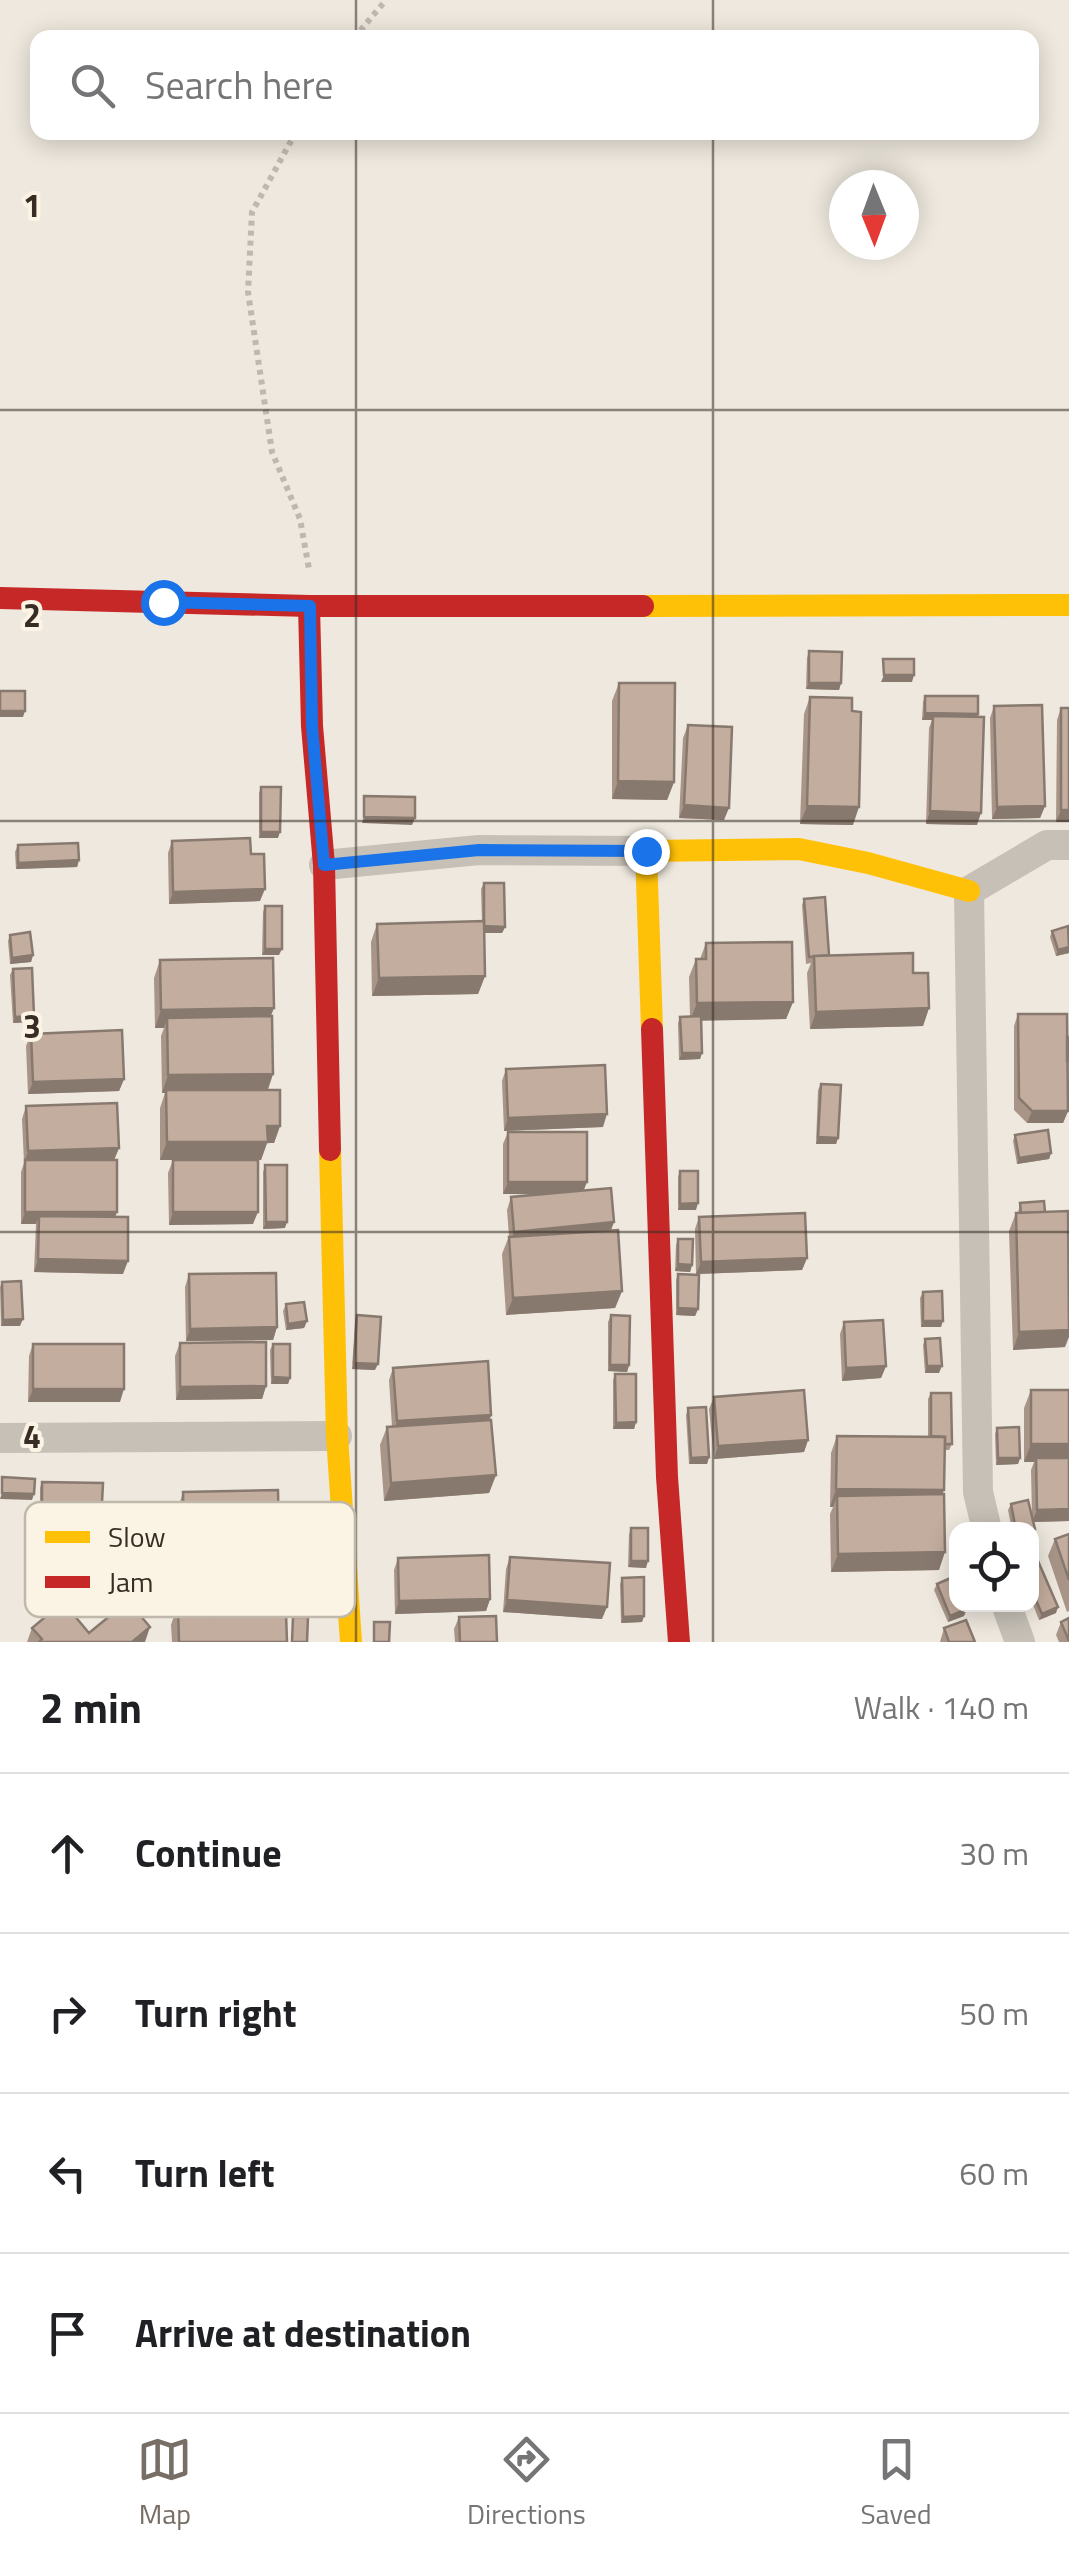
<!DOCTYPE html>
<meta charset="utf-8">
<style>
:root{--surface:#fff;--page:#f2f2f2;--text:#202124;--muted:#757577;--line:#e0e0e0;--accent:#776e66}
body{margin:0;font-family:"Titillium Web",sans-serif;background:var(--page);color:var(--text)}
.controls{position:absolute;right:30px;bottom:30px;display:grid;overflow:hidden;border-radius:20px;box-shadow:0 5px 25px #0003}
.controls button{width:90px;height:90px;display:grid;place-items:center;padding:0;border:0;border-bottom:2px solid var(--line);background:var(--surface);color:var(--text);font:50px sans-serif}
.compass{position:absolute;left:829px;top:170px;width:90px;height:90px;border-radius:50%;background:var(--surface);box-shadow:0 5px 25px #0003;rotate:179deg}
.stop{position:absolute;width:30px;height:30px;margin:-22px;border:8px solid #1a73e8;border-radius:50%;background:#fff}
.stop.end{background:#1a73e8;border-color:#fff;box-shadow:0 2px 10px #0008}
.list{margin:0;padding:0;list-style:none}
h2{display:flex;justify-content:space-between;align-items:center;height:130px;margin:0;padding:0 40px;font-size:42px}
h2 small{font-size:32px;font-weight:400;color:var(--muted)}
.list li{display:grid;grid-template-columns:65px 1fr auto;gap:30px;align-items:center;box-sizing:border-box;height:160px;padding:0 40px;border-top:2px solid var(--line)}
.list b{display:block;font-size:38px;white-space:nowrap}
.list em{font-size:32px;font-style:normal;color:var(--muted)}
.icon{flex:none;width:55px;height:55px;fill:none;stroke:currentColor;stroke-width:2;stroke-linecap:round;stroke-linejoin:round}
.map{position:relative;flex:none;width:1069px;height:1642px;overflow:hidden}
.search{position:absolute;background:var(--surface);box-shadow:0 5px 25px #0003;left:30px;right:30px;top:30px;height:110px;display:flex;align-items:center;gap:25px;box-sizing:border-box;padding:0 35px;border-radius:20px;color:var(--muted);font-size:38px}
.sheet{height:770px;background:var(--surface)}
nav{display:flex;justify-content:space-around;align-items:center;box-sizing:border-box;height:140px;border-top:2px solid var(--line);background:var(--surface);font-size:28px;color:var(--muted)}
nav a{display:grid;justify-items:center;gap:5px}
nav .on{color:var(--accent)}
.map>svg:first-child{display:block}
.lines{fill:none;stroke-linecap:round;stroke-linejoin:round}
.path{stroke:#bfb8af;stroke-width:6;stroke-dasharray:5 5;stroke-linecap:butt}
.street{stroke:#c6c0b7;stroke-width:30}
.slow{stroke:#ffc107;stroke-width:22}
.jam{stroke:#c62828;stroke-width:22}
.wall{fill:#a89588}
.shaded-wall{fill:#88796f}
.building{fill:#c3ad9e;stroke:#88796f;stroke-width:2.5}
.route{stroke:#1a73e8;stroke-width:12}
.grid{fill:none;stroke:#372d25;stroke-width:2.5;stroke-opacity:0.55}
.key{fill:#fbf3e4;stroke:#c0b8ab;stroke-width:2.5}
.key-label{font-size:28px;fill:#372d25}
.grid-label{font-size:32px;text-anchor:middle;font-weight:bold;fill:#372d25;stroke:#fbf3e4;stroke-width:8;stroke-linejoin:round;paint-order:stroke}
</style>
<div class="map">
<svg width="1069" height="1642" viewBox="0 0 1069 1642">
<rect width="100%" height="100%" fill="#eee8de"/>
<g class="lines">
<g class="path">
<polyline points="354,38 386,0"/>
<polyline points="296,132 252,212 248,292 272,452 300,519 309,569"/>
</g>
<g class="street">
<polyline points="324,865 479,850 646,851"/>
<polyline points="0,1438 337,1436"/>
<polyline points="987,1530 978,1492 969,891 1047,845 1069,845"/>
<polyline points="1006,1604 1020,1642"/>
</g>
<g class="slow">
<polyline points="643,606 1069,605"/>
<polyline points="652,1029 646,851 799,849 868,863 969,891"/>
<polyline points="330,1150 337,1436 351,1642"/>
</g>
<g class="jam">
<polyline points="0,598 309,606 643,606"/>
<polyline points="309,606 312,726 324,865 330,1150"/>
<polyline points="652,1029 667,1477 679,1642"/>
</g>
</g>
<g class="wall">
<polygon points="809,651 841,683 839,690 806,689 807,658"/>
<polygon points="619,683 674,782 667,800 612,799 612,701"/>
<polygon points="925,696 978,714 977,825 926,824 929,728 932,720 922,720 923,702"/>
<polygon points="810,697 853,825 800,824 804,714"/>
<polygon points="994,706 1045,806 1040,818 992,819 990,718"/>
<polygon points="1061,708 1069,822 1056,822 1057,720"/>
<polygon points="688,725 724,820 679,818 683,738"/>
<polygon points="261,787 278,838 259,838 259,793"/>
<polygon points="172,841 251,854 260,901 169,904 168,853"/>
<polygon points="18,845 79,860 77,867 16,869 15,852"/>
<polygon points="484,883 505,927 502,933 484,933 485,976 478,994 372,996 371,942 377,924 482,921 481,889"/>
<polygon points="804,899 829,955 913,973 929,1008 923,1026 810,1029 807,973 811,963 806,964 802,905"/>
<polygon points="265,906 279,955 262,955 263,912"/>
<polygon points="1052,931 1069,931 1069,953 1056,956 1050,937"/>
<polygon points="10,935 33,955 31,962 10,964 8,941"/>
<polygon points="706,943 793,1002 786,1019 701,1020 702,1053 700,1059 679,1060 678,1023 680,1017 690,1017 689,977 696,959 700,959"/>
<polygon points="160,960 271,1016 273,1074 268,1090 280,1126 274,1143 267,1143 261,1160 160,1160 160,1108 165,1093 162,1093 161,1036 164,1028 155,1028 154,978"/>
<polygon points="13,969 34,1016 32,1022 13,1023 10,975"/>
<polygon points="1018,1014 1069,1037 1068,1111 1063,1123 1027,1123 1014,1110 1014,1026"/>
<polygon points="31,1034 124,1079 119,1091 28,1094 26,1046"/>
<polygon points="506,1069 603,1127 504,1131 502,1081"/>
<polygon points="821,1084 838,1138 836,1144 816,1144 818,1090"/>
<polygon points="26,1106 119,1148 114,1160 117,1212 115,1217 123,1274 34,1272 36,1224 21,1224 21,1172 24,1163 22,1119"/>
<polygon points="508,1132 584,1190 614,1222 611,1230 622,1291 615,1308 506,1315 502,1254 509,1236 507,1210 511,1197 541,1194 503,1194 503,1144"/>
<polygon points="1015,1135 1051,1153 1049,1159 1017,1164 1013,1141"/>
<polygon points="173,1160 253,1224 169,1225 168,1173"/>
<polygon points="265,1165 285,1228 263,1229 263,1172"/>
<polygon points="680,1171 696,1210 678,1210 678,1177"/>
<polygon points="1020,1203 1065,1347 1013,1350 1009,1231 1016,1213 1018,1213"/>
<polygon points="699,1217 807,1258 802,1270 696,1274 695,1229"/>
<polygon points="678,1239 692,1265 690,1272 675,1271 676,1245"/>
<polygon points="189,1274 277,1327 273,1340 186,1341 185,1287"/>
<polygon points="678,1274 698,1309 695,1316 676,1315 676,1280"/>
<polygon points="2,1282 20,1326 1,1326 0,1287"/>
<polygon points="923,1292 941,1327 921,1327 920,1298"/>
<polygon points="286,1304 307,1321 304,1328 286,1330 283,1311"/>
<polygon points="357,1315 375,1370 352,1369 355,1322"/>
<polygon points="611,1315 629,1365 627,1372 608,1371 608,1322"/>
<polygon points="844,1322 886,1366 881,1378 842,1381 840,1334"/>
<polygon points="925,1339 939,1373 925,1373 923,1345"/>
<polygon points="180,1343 266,1386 262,1399 176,1400 175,1356"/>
<polygon points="33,1344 120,1402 28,1402 29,1356"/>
<polygon points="273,1344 290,1378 288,1384 271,1384 270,1350"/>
<polygon points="393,1368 491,1415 490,1420 496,1475 489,1493 384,1501 380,1445 387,1427 392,1427 389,1380"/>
<polygon points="615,1374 636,1422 634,1429 613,1429 613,1380"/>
<polygon points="1031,1390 1069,1521 1033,1522 1035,1529 1032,1536 1032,1530 1012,1530 1008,1510 1011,1504 1032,1518 1031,1470 1034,1462 1024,1462 1024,1408"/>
<polygon points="931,1393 952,1444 949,1450 945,1450 939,1570 831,1572 830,1514 833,1507 830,1507 831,1453 837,1436 928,1436 928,1399"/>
<polygon points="714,1397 808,1440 804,1452 714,1459 709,1409"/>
<polygon points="688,1408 709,1457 707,1464 689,1464 686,1415"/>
<polygon points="997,1428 1020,1458 1018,1464 996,1465 995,1434"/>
<polygon points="42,1482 100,1510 40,1509 40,1488"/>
<polygon points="183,1492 279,1538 276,1547 287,1642 172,1642 171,1625 175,1613 176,1563 180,1552 179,1505"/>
<polygon points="631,1528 646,1568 628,1567 629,1534"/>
<polygon points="1069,1534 1069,1611 1067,1612 1048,1556 1055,1539"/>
<polygon points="1032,1555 1056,1613 1039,1620 1032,1602"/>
<polygon points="510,1557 602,1619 503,1612 506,1569"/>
<polygon points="398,1558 490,1599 486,1611 395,1614 394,1570"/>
<polygon points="622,1578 644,1616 642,1622 621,1623 620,1584"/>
<polygon points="937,1584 964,1616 948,1622 934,1590"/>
<polygon points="459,1617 497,1642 455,1642 454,1629"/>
<polygon points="1061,1622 1069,1642 1059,1642 1056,1635"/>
<polygon points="32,1628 89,1633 145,1642 27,1642"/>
<polygon points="944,1628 975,1642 940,1642"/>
</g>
<g class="shaded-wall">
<polygon points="884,675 914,675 912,682 881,682"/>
<polygon points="809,683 841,683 839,690 806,689"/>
<polygon points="0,711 25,711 23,717 0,717"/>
<polygon points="925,713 978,714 976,720 933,716 932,720 922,720"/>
<polygon points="618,781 674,782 667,800 612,799"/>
<polygon points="684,805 729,808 724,820 679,818"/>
<polygon points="807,806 859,807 853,825 800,824"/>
<polygon points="1045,806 1040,818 992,819 997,807"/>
<polygon points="1061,810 1069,810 1069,822 1056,822"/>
<polygon points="930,811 981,813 977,825 926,824"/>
<polygon points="364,817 415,818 412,825 362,823"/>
<polygon points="261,832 280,832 278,838 259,838"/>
<polygon points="79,860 77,867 16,869 18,863"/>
<polygon points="265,889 260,901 169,904 173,892"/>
<polygon points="484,926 505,927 502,933 482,933"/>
<polygon points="1069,947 1069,953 1056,956 1058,950"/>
<polygon points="265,949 282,949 279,955 262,955"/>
<polygon points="33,955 31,962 10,964 12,958"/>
<polygon points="485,976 478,994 372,996 379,978"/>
<polygon points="793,1002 786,1019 690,1021 697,1003"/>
<polygon points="274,1008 267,1026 167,1018 164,1028 155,1028 161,1010"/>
<polygon points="929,1008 923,1026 810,1029 816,1012"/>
<polygon points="34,1016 32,1022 13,1023 15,1017"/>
<polygon points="682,1053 702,1053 700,1059 679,1060"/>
<polygon points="273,1074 267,1091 166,1090 165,1093 162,1093 168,1075"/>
<polygon points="124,1079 119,1091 28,1094 33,1082"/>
<polygon points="1032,1111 1068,1111 1063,1123 1027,1123"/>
<polygon points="607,1114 603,1127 504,1131 508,1118"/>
<polygon points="267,1126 280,1126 274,1143 267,1143 261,1160 160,1160 167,1142"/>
<polygon points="818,1137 838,1138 836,1144 816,1144"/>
<polygon points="119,1148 114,1160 24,1163 28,1151"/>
<polygon points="1051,1153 1049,1159 1017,1164 1019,1158"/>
<polygon points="508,1182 587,1182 582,1195 503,1194"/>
<polygon points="698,1203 696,1210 678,1210 680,1204"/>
<polygon points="25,1212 117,1212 112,1225 39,1216 36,1224 21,1224"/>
<polygon points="173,1212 258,1212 253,1224 169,1225"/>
<polygon points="266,1222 287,1222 285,1228 263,1229"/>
<polygon points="614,1222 609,1235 510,1244 514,1232"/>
<polygon points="807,1258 802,1270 696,1274 701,1262"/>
<polygon points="38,1259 128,1261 123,1274 34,1272"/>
<polygon points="678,1264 692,1265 690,1272 675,1271"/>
<polygon points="622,1291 615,1308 506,1315 513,1298"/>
<polygon points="678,1308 698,1309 695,1316 676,1315"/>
<polygon points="23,1319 20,1326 1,1326 3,1320"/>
<polygon points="307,1321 304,1328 286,1330 288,1324"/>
<polygon points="923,1321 943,1321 941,1327 921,1327"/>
<polygon points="277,1327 273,1340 186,1341 190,1329"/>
<polygon points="1069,1330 1069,1337 1065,1347 1013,1350 1019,1332"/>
<polygon points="354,1363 378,1364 375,1370 352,1369"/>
<polygon points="610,1365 629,1365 627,1372 608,1371"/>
<polygon points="886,1366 881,1378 842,1381 846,1368"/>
<polygon points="927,1366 942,1366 939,1373 925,1373"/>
<polygon points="273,1377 290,1378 288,1384 271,1384"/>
<polygon points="266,1386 262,1399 176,1400 180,1387"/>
<polygon points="33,1389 124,1389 120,1402 28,1402"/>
<polygon points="491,1415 487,1427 393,1434 397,1421"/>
<polygon points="636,1422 634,1429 613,1429 616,1423"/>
<polygon points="808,1440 804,1452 714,1459 718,1446"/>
<polygon points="1031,1444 1069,1444 1069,1462 1036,1458 1034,1462 1024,1462"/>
<polygon points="709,1457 707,1464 689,1464 691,1458"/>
<polygon points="998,1458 1020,1458 1018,1464 996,1465"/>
<polygon points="496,1475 489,1493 384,1501 391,1483"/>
<polygon points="836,1489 944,1490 938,1508 837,1496 833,1507 830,1507"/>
<polygon points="2,1493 34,1494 32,1500 0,1499"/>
<polygon points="42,1503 102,1503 100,1510 40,1509"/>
<polygon points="1069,1509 1069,1521 1032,1522 1037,1510"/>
<polygon points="279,1538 274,1550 183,1545 180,1552 184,1540"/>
<polygon points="945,1552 939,1570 831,1572 838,1554"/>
<polygon points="631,1561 648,1561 646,1568 628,1567"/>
<polygon points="182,1597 288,1598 282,1616 178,1615 178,1608"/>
<polygon points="490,1599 486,1611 395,1614 399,1601"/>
<polygon points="507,1600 607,1607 602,1619 503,1612"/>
<polygon points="1058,1607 1056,1613 1039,1620 1042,1614"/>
<polygon points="967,1609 964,1616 948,1622 950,1616"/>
<polygon points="644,1616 642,1622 621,1623 623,1617"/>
<polygon points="150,1627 145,1642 132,1642"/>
</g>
<g class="building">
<polygon points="809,651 842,652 841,683 809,683"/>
<polygon points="883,659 914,659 914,675 884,675"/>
<polygon points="619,683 675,683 674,782 618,781"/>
<rect x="0" y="691" width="25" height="20"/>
<polygon points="925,696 978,696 978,714 925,713"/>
<polygon points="810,697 852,698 852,711 861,712 859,807 807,806"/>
<polygon points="1042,705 1045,806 997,807 994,706"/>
<rect x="1061" y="708" width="8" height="102"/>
<polygon points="933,716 984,717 981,813 930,811"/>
<polygon points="688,725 732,727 729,808 684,805"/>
<polygon points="261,787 281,787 280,832 261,832"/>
<polygon points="364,796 415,797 415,818 364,817"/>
<polygon points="250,838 251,854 264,854 265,889 173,892 172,841"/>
<polygon points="78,843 79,860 18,863 18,845"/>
<polygon points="484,883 504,883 505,927 484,926"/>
<polygon points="825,897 829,955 809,957 804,899"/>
<rect x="265" y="906" width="17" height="43"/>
<polygon points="484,921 485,976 379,978 377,924"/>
<polygon points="1068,926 1069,947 1058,950 1052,931"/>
<polygon points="30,932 33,955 12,958 10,935"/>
<polygon points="792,942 793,1002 697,1003 696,959 706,959 706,943"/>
<polygon points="913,953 913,973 928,973 929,1008 816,1012 814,956"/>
<polygon points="273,958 274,1008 161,1010 160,960"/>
<polygon points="32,968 34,1016 15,1017 13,969"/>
<polygon points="1018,1014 1067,1014 1068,1111 1032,1111 1019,1098"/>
<polygon points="272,1016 273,1074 168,1075 167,1018"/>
<polygon points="701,1016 702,1053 682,1053 680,1017"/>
<polygon points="122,1030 124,1079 33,1082 31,1034"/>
<rect x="1067" y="1037" width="2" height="24"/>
<polygon points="605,1065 607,1114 508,1118 506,1069"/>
<polygon points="821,1084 841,1085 838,1138 818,1137"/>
<polygon points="166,1090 280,1090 280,1126 267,1126 268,1142 167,1142"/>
<polygon points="117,1103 119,1148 28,1151 26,1106"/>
<polygon points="1048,1130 1051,1153 1019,1158 1015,1135"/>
<rect x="508" y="1132" width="79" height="50"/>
<rect x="25" y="1160" width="92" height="52"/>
<rect x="173" y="1160" width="85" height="52"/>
<polygon points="265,1165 287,1165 287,1222 266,1222"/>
<polygon points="680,1171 698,1171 698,1203 680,1204"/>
<polygon points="611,1188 614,1222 514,1232 511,1197"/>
<polygon points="1044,1201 1045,1212 1021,1213 1020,1203"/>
<polygon points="1068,1211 1069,1330 1019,1332 1016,1213"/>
<polygon points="805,1213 807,1258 701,1262 699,1217"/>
<polygon points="39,1216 128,1217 128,1261 38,1259"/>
<polygon points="618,1230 622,1291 513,1298 509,1237"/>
<polygon points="678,1239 693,1239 692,1265 678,1264"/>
<polygon points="276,1273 277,1327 190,1329 189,1274"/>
<polygon points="678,1274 699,1275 698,1309 678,1308"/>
<polygon points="21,1281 23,1319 3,1320 2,1282"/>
<polygon points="942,1291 943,1321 923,1321 923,1292"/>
<polygon points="304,1302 307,1321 288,1324 286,1304"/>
<polygon points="357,1315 381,1317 378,1364 354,1363"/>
<polygon points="611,1315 630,1316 629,1365 610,1365"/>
<polygon points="883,1320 886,1366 846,1368 844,1322"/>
<polygon points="940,1338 942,1366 927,1366 925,1339"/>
<polygon points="266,1342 266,1386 180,1387 180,1343"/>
<rect x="33" y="1344" width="91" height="45"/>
<polygon points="273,1344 290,1344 290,1378 273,1377"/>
<polygon points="488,1361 491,1415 397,1421 393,1368"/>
<polygon points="615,1374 636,1374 636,1422 616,1423"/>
<polygon points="804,1390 808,1440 718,1446 714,1397"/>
<rect x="1031" y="1390" width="38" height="54"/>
<polygon points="931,1393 951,1393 952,1444 945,1444 945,1437 931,1436"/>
<polygon points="706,1407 709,1457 691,1458 688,1408"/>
<polygon points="491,1420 496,1475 391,1483 387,1427"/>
<polygon points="1019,1427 1020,1458 998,1458 997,1428"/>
<polygon points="837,1436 945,1437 944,1490 836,1489"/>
<polygon points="1036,1458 1069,1458 1069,1509 1037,1510"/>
<polygon points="2,1477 35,1479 34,1494 2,1493"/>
<polygon points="42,1482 103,1483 102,1503 42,1503"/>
<polygon points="278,1490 279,1538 184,1540 183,1492"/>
<polygon points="944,1494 945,1552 838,1554 837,1496"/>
<polygon points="1028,1500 1035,1529 1016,1530 1011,1504"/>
<rect x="631" y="1528" width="17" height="33"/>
<polygon points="1069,1534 1069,1580 1055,1539"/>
<polygon points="1035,1554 1058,1607 1042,1614 1032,1591 1032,1555"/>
<polygon points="489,1555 490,1599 399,1601 398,1558"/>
<polygon points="510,1557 610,1563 607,1607 507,1600"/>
<polygon points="644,1577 644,1616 623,1617 622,1578"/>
<polygon points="953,1577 956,1586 956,1604 965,1604 967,1609 950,1616 937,1584"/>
<polygon points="128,1601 150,1627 132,1642 39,1642 42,1639 32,1628 63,1602 89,1633"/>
<polygon points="212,1605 213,1617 286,1613 287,1642 179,1642 178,1607"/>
<polygon points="496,1616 497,1642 460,1642 459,1617"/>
<polygon points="293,1617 308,1617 307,1642 292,1642"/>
<polygon points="1069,1618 1069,1641 1061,1622"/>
<polygon points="966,1620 975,1642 949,1642 944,1628"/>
<polygon points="374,1622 390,1622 389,1642 374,1642"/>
</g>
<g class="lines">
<polyline class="route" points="163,602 310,606 312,726 324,865 479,850 646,851"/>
</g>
<path class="grid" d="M 356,0 L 356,38M 713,0 L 713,38M 356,132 L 356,1642M 713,132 L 713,1642M 0,410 L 1069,410M 0,821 L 1069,821M 0,1232 L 1069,1232"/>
<rect x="25" y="1502" width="330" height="115" rx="15" class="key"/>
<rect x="45" y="1531" width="45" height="12" fill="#ffc107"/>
<rect x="45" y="1576" width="45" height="12" fill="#c62828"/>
<g class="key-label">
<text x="108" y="1547">Slow</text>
<text x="108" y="1592">Jam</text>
</g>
<g class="grid-label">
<text x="32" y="217">1</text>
<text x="32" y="627">2</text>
<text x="32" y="1038">3</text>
<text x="32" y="1448">4</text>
</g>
</svg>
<div class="controls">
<button><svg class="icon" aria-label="locate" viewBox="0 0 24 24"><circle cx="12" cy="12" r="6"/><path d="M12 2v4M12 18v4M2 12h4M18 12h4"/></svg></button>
</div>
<svg class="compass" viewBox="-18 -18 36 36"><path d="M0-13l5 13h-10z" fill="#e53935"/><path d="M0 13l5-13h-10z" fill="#757577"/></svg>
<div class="stop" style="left:163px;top:602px"></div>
<div class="stop end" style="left:646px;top:851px"></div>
<div class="search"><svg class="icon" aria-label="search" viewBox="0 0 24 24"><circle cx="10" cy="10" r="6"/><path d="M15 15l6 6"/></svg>Search here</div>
</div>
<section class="sheet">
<h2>2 min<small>Walk · 140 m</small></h2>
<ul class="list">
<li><svg class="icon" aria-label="ahead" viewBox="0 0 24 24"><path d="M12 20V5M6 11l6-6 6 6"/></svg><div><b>Continue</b></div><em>30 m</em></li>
<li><svg class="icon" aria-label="right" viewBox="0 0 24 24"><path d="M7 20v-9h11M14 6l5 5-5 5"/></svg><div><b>Turn right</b></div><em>50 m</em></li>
<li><svg class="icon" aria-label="left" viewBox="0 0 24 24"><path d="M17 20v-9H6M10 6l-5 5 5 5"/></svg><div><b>Turn left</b></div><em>60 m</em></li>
<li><svg class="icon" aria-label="arrive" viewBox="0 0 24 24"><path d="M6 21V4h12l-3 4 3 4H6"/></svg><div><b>Arrive at destination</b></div></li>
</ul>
</section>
<nav>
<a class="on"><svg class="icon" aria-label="map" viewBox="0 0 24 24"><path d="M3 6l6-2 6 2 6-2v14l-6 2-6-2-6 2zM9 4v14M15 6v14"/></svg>Map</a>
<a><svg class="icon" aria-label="directions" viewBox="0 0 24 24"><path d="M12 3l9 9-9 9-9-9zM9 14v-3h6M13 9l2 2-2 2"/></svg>Directions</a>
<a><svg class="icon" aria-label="saved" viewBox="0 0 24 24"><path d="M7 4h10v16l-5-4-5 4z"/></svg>Saved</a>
</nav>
